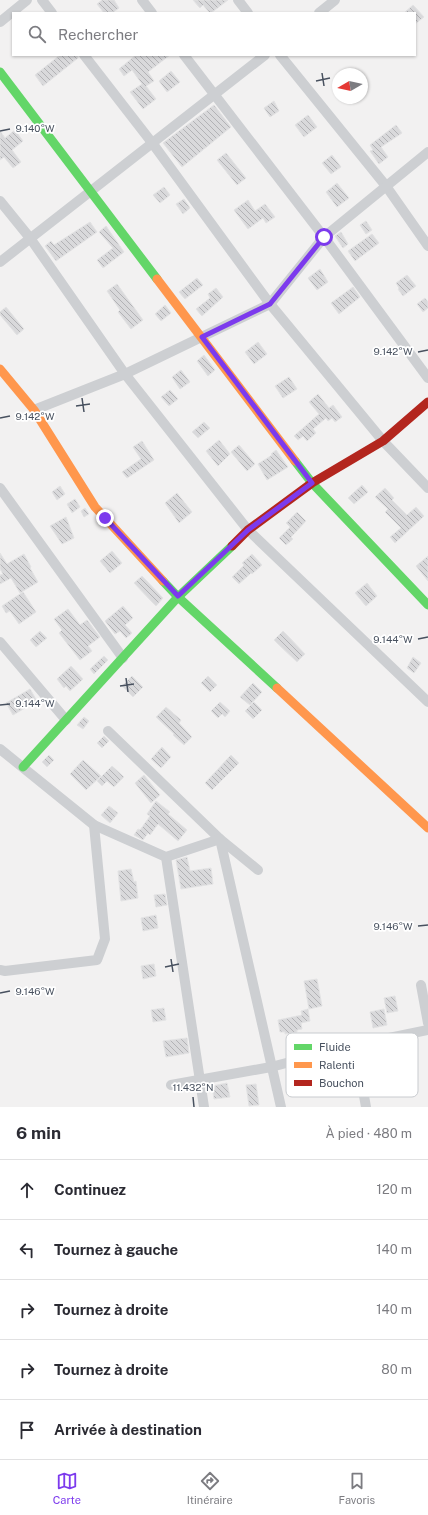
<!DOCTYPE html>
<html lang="fr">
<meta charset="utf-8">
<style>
:root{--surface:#fff;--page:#f7f7f7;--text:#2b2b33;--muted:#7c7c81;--line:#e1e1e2;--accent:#7c3aed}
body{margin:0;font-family:"Public Sans",sans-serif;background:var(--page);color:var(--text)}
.compass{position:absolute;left:332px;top:68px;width:36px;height:36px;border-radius:50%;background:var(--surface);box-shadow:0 1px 3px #0004;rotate:261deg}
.stop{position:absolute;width:12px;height:12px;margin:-9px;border:3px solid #7c3aed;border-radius:50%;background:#fff}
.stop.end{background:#7c3aed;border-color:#fff;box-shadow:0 1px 4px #0008}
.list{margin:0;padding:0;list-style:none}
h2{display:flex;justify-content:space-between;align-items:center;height:52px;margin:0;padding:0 16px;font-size:17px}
h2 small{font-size:13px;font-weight:400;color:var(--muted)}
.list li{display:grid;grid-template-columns:26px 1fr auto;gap:12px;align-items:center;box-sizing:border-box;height:60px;padding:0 16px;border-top:1px solid var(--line)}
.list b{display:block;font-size:15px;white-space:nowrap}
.list em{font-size:13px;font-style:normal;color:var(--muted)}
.icon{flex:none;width:22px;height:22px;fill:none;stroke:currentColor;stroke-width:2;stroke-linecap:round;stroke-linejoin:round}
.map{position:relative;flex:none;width:428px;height:1107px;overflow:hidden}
.search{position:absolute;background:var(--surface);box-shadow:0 1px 3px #0004;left:12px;right:12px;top:12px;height:44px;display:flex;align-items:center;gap:10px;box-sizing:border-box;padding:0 14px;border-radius:0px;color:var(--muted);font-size:15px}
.sheet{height:352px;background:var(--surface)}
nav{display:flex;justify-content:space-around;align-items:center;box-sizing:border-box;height:56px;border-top:1px solid var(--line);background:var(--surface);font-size:11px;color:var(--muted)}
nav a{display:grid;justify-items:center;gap:2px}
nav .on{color:var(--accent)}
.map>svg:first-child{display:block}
.building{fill:url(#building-back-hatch);stroke:#e3e3e4}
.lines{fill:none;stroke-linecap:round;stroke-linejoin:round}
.street{stroke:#cdcfd2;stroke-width:10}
.fast{stroke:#63d668;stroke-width:9}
.slow{stroke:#ff974d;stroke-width:9}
.jam{stroke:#b3261e;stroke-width:9}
.route{stroke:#7c3aed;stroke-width:5}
.ticks{fill:none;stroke:#48515f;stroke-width:1.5}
.key{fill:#fff;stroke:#c8cbcf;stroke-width:1}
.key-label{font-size:11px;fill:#48515f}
.ticks-label{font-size:10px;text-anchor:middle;fill:#48515f;stroke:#fff;stroke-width:3.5;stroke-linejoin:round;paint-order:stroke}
</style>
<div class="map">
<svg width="428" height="1107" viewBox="0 0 428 1107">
<defs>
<pattern id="building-back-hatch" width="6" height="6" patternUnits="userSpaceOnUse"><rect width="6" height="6" fill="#d9d9db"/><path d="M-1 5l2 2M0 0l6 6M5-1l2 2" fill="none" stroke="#b2b2b5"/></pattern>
</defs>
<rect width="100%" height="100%" fill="#f2f1f1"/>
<g class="building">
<polygon points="102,0 114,0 119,8 112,13 104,13 97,4"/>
<polygon points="193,0 228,0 211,13 210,13 203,5 200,8"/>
<polygon points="413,5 424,17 415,24 415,13 404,13"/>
<polygon points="60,55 78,55 78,58 43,86 35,75"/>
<polygon points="136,55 170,55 148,72 154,81 146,86 156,99 143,109 130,92 142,84 132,70 124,76 119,69"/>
<polygon points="171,71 180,82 167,92 159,81"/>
<polygon points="274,101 279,111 270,117 264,108"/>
<polygon points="214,105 231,127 182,167 163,143"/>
<polygon points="308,115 317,127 304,137 295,125"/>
<polygon points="396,125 402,133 381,147 388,157 379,164 370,151 373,150 370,145"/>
<polygon points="15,130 23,141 12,150 21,162 13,168 4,157 0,160 0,131 5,138"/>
<polygon points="226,153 246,178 237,185 217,160"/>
<polygon points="332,155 341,167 331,174 322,163"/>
<polygon points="337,183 349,198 337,207 326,192"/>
<polygon points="164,187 170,195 160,203 153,195"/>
<polygon points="184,199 190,208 183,214 176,204"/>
<polygon points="248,200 255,211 265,204 275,217 266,223 263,218 248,229 234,210"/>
<polygon points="366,221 372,230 366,234 360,225"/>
<polygon points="90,222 97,232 56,261 45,246 51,241 54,245"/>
<polygon points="106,226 124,252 103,268 97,260 113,248 99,232"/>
<polygon points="341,232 348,244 343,248 335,236"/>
<polygon points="372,234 379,243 355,261 348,251"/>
<polygon points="320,269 328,282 317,290 308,278"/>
<polygon points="407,275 416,286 403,296 398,289 399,288 396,283"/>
<polygon points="197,278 203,285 185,299 179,292"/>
<polygon points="117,284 143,320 131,329 118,312 120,310 107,291"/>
<polygon points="353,287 360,297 339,314 331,303"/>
<polygon points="216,288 223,297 202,316 196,309 210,298 208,294"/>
<polygon points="425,298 428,302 428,308 423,312 417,304"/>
<polygon points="165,305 171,313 161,321 155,314"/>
<polygon points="6,307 24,329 17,335 0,315 0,312"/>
<polygon points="258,342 267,354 254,364 245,352"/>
<polygon points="204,355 215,370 208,376 197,361"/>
<polygon points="181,370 190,382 180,389 172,377"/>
<polygon points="289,377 297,389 283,398 275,386"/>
<polygon points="170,390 178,399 169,406 161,397"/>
<polygon points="318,394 329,408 333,405 342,417 335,422 332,418 328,421 326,418 313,429 316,433 307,441 303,436 298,440 294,436 319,414 309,402"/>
<polygon points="204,422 210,428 198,438 192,432"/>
<polygon points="219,440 230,454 218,466 206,451"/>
<polygon points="142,441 154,460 127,478 122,472 141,459 133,447"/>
<polygon points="239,445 255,464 247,471 231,452"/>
<polygon points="276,450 288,467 267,480 258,464 272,455 271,454"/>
<polygon points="362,485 368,492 354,504 348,498"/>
<polygon points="60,486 65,494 57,500 52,492"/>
<polygon points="385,488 394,498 392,500 407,515 416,507 424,516 395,543 390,537 401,528 385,512 388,509 375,497"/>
<polygon points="177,493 192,512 179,523 165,503"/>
<polygon points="75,499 80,507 72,513 67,504"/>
<polygon points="85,508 89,514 84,517 81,511"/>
<polygon points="297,512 306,521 291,537 293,539 286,545 279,538 290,527 286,523"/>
<polygon points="66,517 74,538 62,544 50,526"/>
<polygon points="112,551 122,563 110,573 100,561"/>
<polygon points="0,553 7,564 24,554 31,567 30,568 38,582 20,593 11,578 0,584 0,575 3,574 0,569"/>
<polygon points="252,554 262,565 252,574 251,573 239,584 232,577 244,565 242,563"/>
<polygon points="428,556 428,581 416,566"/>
<polygon points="142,576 163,598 156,606 134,583"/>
<polygon points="367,583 377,596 366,606 355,593"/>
<polygon points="23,592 36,612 19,624 10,611 6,613 2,606"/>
<polygon points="123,606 133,618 125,625 132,633 126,638 120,631 115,634 105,621"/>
<polygon points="68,609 80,625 87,620 100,637 88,646 92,651 80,660 59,633 62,630 54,619"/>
<polygon points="40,631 47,638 36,647 30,640"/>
<polygon points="283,631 305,654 297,662 274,640"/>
<polygon points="104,656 108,660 94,674 90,669"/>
<polygon points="413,657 421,663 414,673 407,668"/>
<polygon points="71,666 83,679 70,691 66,686 64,688 57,679"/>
<polygon points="132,676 143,687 133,697 122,686"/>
<polygon points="208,676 217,685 210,692 201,683"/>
<polygon points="253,683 262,692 250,705 240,697"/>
<polygon points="30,689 37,701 13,715 6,703"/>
<polygon points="220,702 230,711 225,717 222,714 218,718 211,711"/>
<polygon points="254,702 262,710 253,719 245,711"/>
<polygon points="166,707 181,720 179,723 192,737 184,745 173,735 174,734 156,717"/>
<polygon points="84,717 89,721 83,729 77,725"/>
<polygon points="104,736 109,741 102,748 97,743"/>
<polygon points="162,747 171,757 161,768 151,759"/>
<polygon points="49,755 54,760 47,767 42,762"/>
<polygon points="231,755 239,763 212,790 205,783"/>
<polygon points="83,760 101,776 86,790 70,774"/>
<polygon points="112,766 124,777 114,787 107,781 102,786 97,781"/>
<polygon points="144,775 160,795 151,803 135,783"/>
<polygon points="156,801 170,812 168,814 187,830 178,841 158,824 150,835 148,833 143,840 134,835 138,829 140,830 150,816 147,814"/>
<polygon points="109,806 118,813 110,823 101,815"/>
<polygon points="187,857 190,871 211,868 213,884 181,889 176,860"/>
<polygon points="131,869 134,882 136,881 138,898 121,901 118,871"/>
<polygon points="165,894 167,905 156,907 154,895"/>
<polygon points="156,915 158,928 143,931 141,918"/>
<polygon points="154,964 156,976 143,979 141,966"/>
<polygon points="317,979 322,1006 309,1009 304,981"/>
<polygon points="395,996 398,1011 387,1013 384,998"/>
<polygon points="164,1008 166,1020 153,1022 151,1010"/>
<polygon points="308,1009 310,1021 301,1023 302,1029 297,1030 297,1032 285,1034 285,1032 280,1032 278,1020 302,1015 301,1011"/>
<polygon points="384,1009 387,1025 373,1028 370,1012"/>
<polygon points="187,1038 189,1053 166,1057 163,1041"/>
<polygon points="227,1083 230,1097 214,1099 212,1086"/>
<polygon points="256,1084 259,1105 249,1106 246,1085"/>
</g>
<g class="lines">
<g class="street">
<polyline points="42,0 52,13"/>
<polyline points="142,0 152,13"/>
<polyline points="238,0 248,13"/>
<polyline points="319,13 335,0"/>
<polyline points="0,22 27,0"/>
<polyline points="84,55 153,144 270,304 383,441 428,488"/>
<polyline points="184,55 324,237 428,378"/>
<polyline points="280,55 386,186 428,246"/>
<polyline points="0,201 30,238 125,374 248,530 428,702"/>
<polyline points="0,262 265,55"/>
<polyline points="34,410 125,374 270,304 324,237 428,152"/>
<polyline points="0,488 123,658"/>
<polyline points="0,642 66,720"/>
<polyline points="108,731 220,839 258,870"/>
<polyline points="0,749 94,825 166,857 220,839 281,1107"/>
<polyline points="166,857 204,1107"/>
<polyline points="0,970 5,971 97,960 105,939 94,825"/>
<polyline points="421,985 428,1023"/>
<polyline points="355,1045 366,1107"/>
<polyline points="171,1085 271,1067 355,1045 428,1030"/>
</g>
<g class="fast">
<polyline points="0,72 157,279"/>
<polyline points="295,461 312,483 428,605"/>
<polyline points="163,581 178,597 277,688"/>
<polyline points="23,767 178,597 232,546"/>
</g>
<g class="slow">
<polyline points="157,279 295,461"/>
<polyline points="0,369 34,410 95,507 163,581"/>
<polyline points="277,688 428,828"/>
</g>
<polyline class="jam" points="232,546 248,530 312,483 383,441 428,402"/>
</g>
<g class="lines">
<polyline class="route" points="105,518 178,596 248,530 312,483 202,337 270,304 324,237"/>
</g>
<path class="ticks" d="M 322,73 L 324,86M 316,81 L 330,78M 0,131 L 10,129M 418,352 L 428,350M 82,398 L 84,412M 76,406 L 90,404M 0,418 L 10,416M 418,639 L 428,637M 126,678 L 128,692M 120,686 L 134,684M 0,705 L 10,704M 418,926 L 428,925M 171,959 L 173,972M 165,967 L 179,964M 0,993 L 10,991M 193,1097 L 194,1107"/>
<rect x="286" y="1033" width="132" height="64" rx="6" class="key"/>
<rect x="294" y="1044" width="18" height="6" fill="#63d668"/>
<rect x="294" y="1062" width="18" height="6" fill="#ff974d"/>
<rect x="294" y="1080" width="18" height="6" fill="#b3261e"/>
<g class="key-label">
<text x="319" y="1051">Fluide</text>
<text x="319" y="1069">Ralenti</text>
<text x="319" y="1087">Bouchon</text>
</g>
<g class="ticks-label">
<text x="35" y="132">9.140°W</text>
<text x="393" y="355">9.142°W</text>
<text x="35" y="420">9.142°W</text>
<text x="393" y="643">9.144°W</text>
<text x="35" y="707">9.144°W</text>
<text x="393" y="930">9.146°W</text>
<text x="35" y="995">9.146°W</text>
<text x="193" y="1091">11.432°N</text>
</g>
</svg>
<svg class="compass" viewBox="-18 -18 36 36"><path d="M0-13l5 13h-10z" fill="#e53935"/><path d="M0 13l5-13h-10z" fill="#7c7c81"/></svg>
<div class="stop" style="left:324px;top:237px"></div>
<div class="stop end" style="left:105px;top:518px"></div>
<div class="search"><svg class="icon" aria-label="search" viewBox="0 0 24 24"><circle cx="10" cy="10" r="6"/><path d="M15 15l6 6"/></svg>Rechercher</div>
</div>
<section class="sheet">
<h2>6 min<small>À pied · 480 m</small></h2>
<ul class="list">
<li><svg class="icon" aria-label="ahead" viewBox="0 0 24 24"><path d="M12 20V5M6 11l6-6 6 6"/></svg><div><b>Continuez</b></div><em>120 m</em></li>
<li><svg class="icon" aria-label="left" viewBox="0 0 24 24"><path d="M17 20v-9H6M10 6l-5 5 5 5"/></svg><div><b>Tournez à gauche</b></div><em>140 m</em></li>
<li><svg class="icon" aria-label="right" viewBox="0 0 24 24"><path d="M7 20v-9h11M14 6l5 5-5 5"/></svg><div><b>Tournez à droite</b></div><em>140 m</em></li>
<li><svg class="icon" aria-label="right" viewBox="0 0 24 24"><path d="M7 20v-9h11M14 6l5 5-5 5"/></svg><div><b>Tournez à droite</b></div><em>80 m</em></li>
<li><svg class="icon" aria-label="arrive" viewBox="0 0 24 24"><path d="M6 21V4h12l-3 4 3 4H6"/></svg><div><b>Arrivée à destination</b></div></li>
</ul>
</section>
<nav>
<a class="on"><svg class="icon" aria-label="map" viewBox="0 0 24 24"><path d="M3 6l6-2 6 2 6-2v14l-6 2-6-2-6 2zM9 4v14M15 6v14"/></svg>Carte</a>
<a><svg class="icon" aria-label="directions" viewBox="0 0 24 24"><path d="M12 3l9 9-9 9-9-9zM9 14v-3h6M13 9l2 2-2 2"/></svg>Itinéraire</a>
<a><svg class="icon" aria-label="saved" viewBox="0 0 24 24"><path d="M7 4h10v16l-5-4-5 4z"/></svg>Favoris</a>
</nav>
